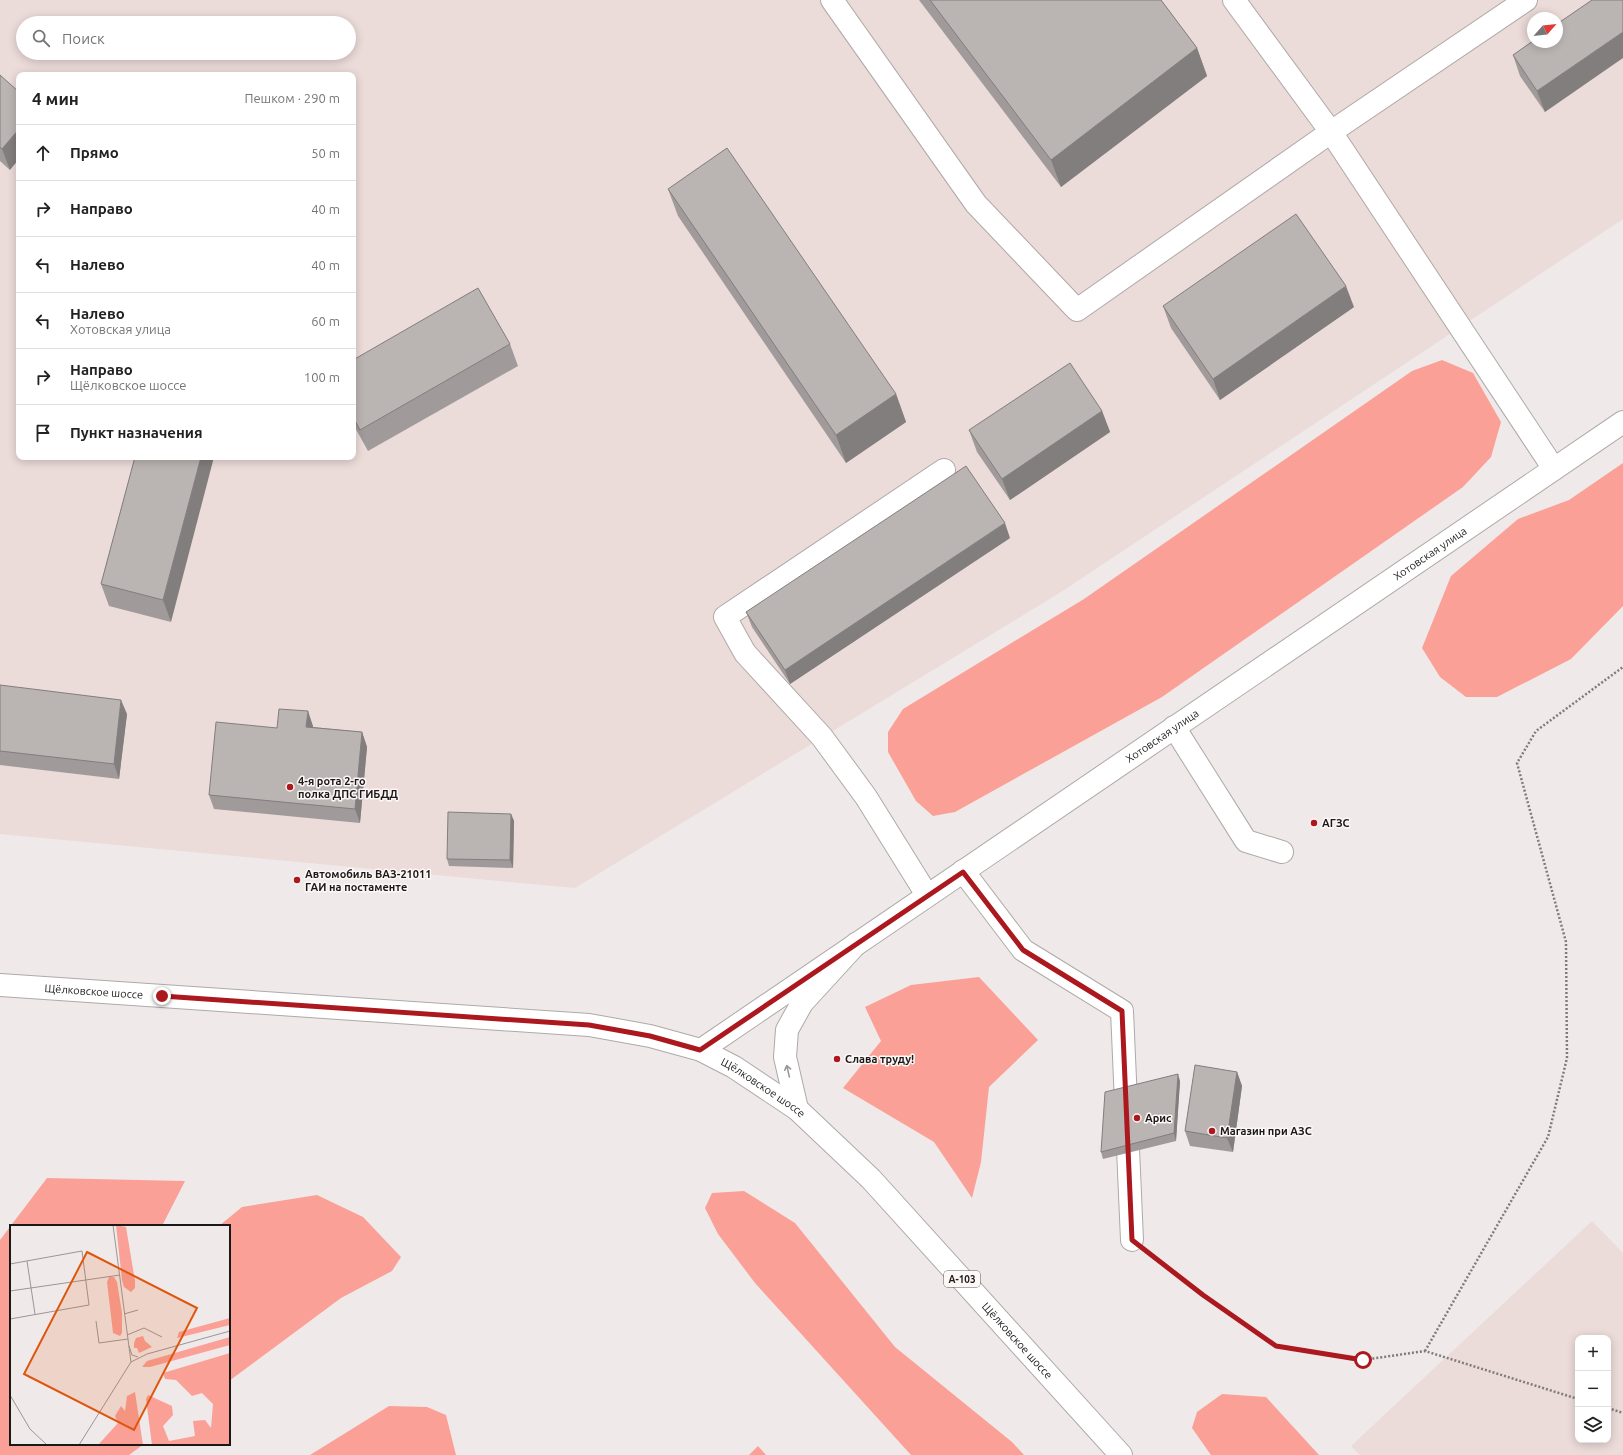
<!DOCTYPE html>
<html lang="ru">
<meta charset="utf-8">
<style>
:root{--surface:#fff;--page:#f2f2f2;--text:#222;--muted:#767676;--line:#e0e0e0}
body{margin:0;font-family:Ubuntu,sans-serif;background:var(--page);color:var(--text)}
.controls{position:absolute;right:12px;bottom:12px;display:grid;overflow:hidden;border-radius:8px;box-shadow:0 2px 10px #0003}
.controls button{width:36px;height:36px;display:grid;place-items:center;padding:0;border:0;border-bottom:1px solid var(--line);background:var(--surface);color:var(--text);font:20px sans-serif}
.compass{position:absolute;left:1527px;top:12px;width:36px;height:36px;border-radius:50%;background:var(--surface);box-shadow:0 2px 10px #0003;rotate:63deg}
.stop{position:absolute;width:12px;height:12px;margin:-9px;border:3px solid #ab181e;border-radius:50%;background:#fff}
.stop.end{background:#ab181e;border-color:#fff;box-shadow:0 1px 4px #0008}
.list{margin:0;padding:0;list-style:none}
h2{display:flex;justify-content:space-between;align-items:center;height:52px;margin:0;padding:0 16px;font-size:17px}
h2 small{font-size:13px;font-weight:400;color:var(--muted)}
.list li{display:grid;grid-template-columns:26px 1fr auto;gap:12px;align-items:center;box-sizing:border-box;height:56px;padding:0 16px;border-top:1px solid var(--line)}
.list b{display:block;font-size:15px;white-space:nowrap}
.list p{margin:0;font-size:13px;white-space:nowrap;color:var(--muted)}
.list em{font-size:13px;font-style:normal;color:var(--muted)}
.icon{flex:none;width:22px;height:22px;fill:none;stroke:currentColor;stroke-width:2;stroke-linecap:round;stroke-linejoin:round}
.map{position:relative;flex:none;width:1623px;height:1455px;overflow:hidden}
.search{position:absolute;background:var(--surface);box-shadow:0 2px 10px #0003;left:16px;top:16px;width:340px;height:44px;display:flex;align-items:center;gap:10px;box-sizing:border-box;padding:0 14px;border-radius:22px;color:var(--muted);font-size:15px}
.panel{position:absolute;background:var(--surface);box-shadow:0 2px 10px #0003;left:16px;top:72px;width:340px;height:388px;border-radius:8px}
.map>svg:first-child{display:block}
.built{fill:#ebdbd9;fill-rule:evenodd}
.green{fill:#faa096}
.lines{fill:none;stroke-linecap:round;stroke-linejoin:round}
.minor-casing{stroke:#afa9a8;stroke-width:24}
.major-casing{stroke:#afa9a8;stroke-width:24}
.path{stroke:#807b7b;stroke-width:2.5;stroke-dasharray:2 2;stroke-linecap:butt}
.minor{stroke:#fff;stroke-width:22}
.major{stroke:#fff;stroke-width:22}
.wall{fill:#a09b9a}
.shaded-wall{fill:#827e7d}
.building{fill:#bab4b3;stroke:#827e7d}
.oneway{stroke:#989897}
.route{stroke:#ab181e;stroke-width:5}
.poi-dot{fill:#ab181e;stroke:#fdf7f6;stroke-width:1.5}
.labels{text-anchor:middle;stroke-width:3;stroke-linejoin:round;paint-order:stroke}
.shield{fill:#fdf7f6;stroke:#5f5c5b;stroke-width:1}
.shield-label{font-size:10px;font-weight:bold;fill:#1b1918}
.street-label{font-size:11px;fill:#1b1918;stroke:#fdf7f6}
.poi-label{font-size:11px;font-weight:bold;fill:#1b1918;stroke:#fdf7f6;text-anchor:start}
.inset-road{fill:none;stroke:#9b9695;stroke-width:1}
.view{fill:#de560d;fill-opacity:0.15;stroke:#de560d;stroke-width:2}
.inset-edge{fill:none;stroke:#1b1918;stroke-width:2}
</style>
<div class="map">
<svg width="1623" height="1455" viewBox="0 0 1623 1455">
<rect width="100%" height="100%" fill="#f0e9e9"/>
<g class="built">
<path d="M 0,0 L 1623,0 L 1623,219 L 1061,592 L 575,888 L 0,834 ZM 1533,18 L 1557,18 L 1557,42 L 1533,42 ZM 23,23 L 349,23 L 349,53 L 23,53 ZM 19,75 L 353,75 L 353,457 L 19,457 Z"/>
<path d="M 1592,1221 L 1623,1253 L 1623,1455 L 1360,1455 L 1351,1446 ZM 1578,1338 L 1608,1338 L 1608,1440 L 1578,1440 Z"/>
</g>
<g class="green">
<polygon points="1442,360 1473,373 1501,422 1491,457 1463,487 1162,697 955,812 933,816 916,801 888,752 888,732 903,709 1084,599 1412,371"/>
<polygon points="1623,463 1623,606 1571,659 1497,697 1466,697 1440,677 1422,648 1451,576 1518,519 1569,500"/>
<polygon points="979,977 1038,1040 989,1087 981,1162 972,1198 934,1142 843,1088 881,1041 865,1007 911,985"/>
<polygon points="47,1178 185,1181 162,1226 11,1226 11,1444 144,1444 129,1455 0,1455 0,1240"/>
<polygon points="744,1191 795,1223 895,1347 1012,1442 1024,1455 911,1455 755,1283 718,1234 705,1208 712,1193"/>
<polygon points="317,1195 363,1217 401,1257 392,1271 341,1298 229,1381 229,1226 219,1226 242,1207"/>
<polygon points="1222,1394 1266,1397 1319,1455 1211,1455 1192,1428 1197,1412"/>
<polygon points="389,1406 427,1407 446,1415 456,1455 310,1455"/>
<polygon points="758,1446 766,1455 749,1455"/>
</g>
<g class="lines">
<defs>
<g id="minor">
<polyline points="832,0 976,204 1077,310 1331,132 1526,0"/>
<polyline points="1234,0 1331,132 1554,469"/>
<polyline points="1174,727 1246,841 1282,852"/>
<polyline points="963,871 1023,950 1122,1011 1132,1240"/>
<polyline points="927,895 866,797 822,737 745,653 725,617 944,470"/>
<path id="s1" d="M 701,1050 L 1623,422"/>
</g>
<g id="major">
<path id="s2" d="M 0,985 L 589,1025 L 650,1036 L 701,1050 L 734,1067 L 797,1109 L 871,1179 L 1121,1455"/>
<polyline points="797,1109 785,1057 787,1030 802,1003 856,944"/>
</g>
</defs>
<use href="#minor" class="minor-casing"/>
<use href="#major" class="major-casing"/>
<g class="path">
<polyline points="1154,1258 1203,1295 1276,1346 1363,1360 1425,1351 1578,1399"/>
<polyline points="1425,1351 1548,1137 1567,1058 1566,942 1517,763 1536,731 1623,667"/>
<polyline points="1608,1408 1623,1413"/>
</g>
<use href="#minor" class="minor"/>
<use href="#major" class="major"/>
</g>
<g class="wall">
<polygon points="919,0 1161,0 1197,48 1207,76 1061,187"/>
<polygon points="1592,0 1545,112 1520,76 1513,55"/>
<polygon points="0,75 10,170 0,161"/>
<polygon points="668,189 896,394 906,422 846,463 678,216"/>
<polygon points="1163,306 1354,307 1220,400 1171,328"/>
<polygon points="510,344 518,366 368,451 353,424 353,360"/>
<polygon points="1102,411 1110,432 1010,500 977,452 969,430"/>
<polygon points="135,457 171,622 109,606 101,584"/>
<polygon points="1010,538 790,684 752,627 746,612"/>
<polygon points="0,685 127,714 119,779 0,765"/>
<polygon points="313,726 313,727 362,732 367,747 360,823 214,809 209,795 277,728"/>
<polygon points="511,814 514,821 513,868 449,866 447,859"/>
<polygon points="1237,1072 1242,1086 1233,1152 1190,1146 1185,1131"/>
<polygon points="1180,1081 1176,1141 1103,1159 1101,1152"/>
</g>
<g class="shaded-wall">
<polygon points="1623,32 1623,58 1545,112 1537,91"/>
<polygon points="1197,48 1207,76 1061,187 1051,160"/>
<polygon points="19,129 19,159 10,170 2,149"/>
<polygon points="1346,286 1354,307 1220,400 1213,379"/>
<polygon points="896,394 906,422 846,463 836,435"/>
<polygon points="1102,411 1110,432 1010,500 1002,479"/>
<polygon points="201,457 214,457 171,622 163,600"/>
<polygon points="1005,523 1010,538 790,684 785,670"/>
<polygon points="121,700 127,714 119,779 114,764"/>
<polygon points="308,711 313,726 311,741 306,727"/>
<polygon points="362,732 367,747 360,823 355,809"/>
<polygon points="511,814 514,821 513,868 510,860"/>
<polygon points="1237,1072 1242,1086 1233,1152 1227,1138"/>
<polygon points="1178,1074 1180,1081 1176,1141 1174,1133"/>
</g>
<g class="building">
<polygon points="930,0 1161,0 1197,48 1051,160"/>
<polygon points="1592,0 1623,0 1623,32 1537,91 1513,55 1533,41 1533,42 1557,42 1557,24"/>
<polygon points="0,75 19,92 19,129 2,149 0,147"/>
<polygon points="727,148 896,394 836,435 668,189"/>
<polygon points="1296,214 1346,286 1213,379 1163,306"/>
<polygon points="478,288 510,344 360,430 353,417 353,360"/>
<polygon points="1070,363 1102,411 1002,479 969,430"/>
<polygon points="135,457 201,457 163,600 101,584"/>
<polygon points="966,466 1005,523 785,670 746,612"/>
<polygon points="0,685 121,700 114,764 0,751"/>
<polygon points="279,709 308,711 306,727 362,732 355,809 209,795 216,722 277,728"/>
<polygon points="448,812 511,814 510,860 447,859"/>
<polygon points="1195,1065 1237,1072 1227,1138 1185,1131"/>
<polygon points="1178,1074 1174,1133 1101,1152 1105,1092"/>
</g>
<defs><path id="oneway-shaft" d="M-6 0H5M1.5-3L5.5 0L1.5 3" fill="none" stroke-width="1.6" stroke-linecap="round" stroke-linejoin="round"/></defs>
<use class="oneway" href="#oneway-shaft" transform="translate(788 1071) rotate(-103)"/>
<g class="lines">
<polyline class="route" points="162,996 589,1025 650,1036 700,1050 963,872 1023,950 1122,1011 1132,1240 1203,1295 1276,1346 1363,1360"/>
</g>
<g class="poi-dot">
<circle cx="290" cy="787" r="4"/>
<circle cx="1314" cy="823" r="4"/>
<circle cx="297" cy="880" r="4"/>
<circle cx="837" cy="1059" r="4"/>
<circle cx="1137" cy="1118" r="4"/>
<circle cx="1212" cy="1131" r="4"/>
</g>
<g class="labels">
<rect class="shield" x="944" y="1271" width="36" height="16" rx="3"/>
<g class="shield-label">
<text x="962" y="1283">А-103</text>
</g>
<g class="street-label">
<text dy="4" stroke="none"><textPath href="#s1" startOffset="882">Хотовская улица</textPath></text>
<text dy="4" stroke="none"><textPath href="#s1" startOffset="558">Хотовская улица</textPath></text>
<text dy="4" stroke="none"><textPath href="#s2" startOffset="94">Щёлковское шоссе</textPath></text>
<text dy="4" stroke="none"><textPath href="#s2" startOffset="778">Щёлковское шоссе</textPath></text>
<text dy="4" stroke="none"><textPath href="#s2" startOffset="1138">Щёлковское шоссе</textPath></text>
</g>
<g class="poi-label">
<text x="298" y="785">4-я рота 2-го<tspan x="298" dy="13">полка ДПС ГИБДД</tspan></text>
<text x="1322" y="827">АГЗС</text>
<text x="305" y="878">Автомобиль ВАЗ-21011<tspan x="305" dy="13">ГАИ на постаменте</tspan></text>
<text x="845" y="1063">Слава труду!</text>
<text x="1145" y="1122">Арис</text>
<text x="1220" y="1135">Магазин при АЗС</text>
</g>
</g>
<g transform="translate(10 1225)">
<rect width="220" height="220" fill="#f0e9e9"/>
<path d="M 106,0 L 116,2 L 125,56 L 125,63 L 121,67 L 114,62 L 112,55 ZM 99,52 L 104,52 L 107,57 L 112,88 L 112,108 L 110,111 L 103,108 L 97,57 ZM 220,93 L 220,100 L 167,113 L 169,107 ZM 133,111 L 135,116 L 142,122 L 129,128 L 127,123 L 124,123 L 124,118 L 126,113 ZM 220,112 L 220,120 L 140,142 L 132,142 L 137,136 ZM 220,128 L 220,220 L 142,220 L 136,174 L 138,170 L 162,181 L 163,190 L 153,201 L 159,216 L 185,211 L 183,196 L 195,195 L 201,203 L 203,179 L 192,168 L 182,171 L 166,155 L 155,154 L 153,148 ZM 125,167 L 133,220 L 88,220 L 108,198 L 105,191 L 111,181 L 115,186 L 117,171 Z" fill="#faa096"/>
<path class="inset-road" d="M 103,0 L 121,137M 17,36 L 25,89M 0,39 L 72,26 L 79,80 L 0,94M 0,66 L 110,50M 114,89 L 128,85M 86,96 L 89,118 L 118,114M 117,110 L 134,103 L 152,112M 119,121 L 122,130 L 128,132M 0,170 L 20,204 L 37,220M 69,220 L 121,137 L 137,129 L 220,106"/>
<path class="view" d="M 77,27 L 187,83 L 124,205 L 14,149 Z"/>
<rect width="220" height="220" class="inset-edge"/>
</g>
</svg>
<div class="controls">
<button>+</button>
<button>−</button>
<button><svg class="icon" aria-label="layers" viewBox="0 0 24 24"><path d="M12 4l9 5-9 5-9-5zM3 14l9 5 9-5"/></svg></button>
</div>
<svg class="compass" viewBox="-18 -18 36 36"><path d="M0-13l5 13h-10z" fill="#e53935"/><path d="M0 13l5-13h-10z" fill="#767676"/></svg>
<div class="stop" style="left:1363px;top:1360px"></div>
<div class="stop end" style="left:162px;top:996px"></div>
<div class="search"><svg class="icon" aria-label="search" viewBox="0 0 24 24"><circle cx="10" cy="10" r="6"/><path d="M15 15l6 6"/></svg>Поиск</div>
<section class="panel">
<h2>4 мин<small>Пешком · 290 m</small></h2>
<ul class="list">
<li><svg class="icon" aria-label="ahead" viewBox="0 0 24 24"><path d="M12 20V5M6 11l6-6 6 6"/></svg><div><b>Прямо</b></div><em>50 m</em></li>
<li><svg class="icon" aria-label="right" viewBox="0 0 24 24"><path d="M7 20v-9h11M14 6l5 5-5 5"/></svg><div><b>Направо</b></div><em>40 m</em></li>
<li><svg class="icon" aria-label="left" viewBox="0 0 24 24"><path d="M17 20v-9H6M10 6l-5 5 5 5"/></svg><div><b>Налево</b></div><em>40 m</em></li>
<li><svg class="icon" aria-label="left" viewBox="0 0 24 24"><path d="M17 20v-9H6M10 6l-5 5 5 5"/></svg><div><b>Налево</b><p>Хотовская улица</p></div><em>60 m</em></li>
<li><svg class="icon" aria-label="right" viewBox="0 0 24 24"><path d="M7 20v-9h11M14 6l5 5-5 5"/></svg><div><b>Направо</b><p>Щёлковское шоссе</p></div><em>100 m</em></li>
<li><svg class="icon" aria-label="arrive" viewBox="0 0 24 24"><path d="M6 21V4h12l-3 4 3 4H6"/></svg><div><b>Пункт назначения</b></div></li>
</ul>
</section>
</div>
